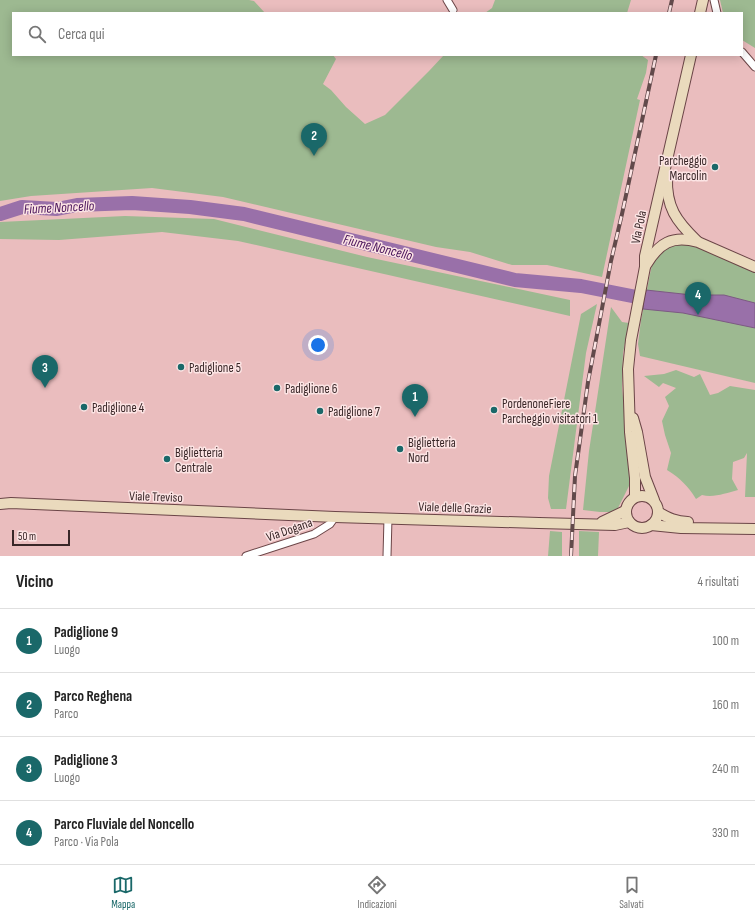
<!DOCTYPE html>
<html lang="it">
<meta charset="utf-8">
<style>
:root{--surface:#fff;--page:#f6f6f6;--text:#222;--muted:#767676;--line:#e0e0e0;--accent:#1a6869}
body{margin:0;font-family:"Sofia Sans Condensed",sans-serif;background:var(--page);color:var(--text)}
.scale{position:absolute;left:12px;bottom:10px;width:58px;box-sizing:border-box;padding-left:4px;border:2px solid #392728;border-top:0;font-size:11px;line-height:14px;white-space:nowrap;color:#392728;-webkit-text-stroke:3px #fce4e4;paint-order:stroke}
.you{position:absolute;left:318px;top:345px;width:14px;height:14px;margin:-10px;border:3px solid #fff;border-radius:50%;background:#1a73e8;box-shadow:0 0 0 6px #1a73e833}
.badge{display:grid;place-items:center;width:26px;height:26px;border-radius:50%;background:var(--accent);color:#fff;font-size:13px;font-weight:700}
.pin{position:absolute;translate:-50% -33px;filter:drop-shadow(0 1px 2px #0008)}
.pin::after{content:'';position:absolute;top:21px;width:14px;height:12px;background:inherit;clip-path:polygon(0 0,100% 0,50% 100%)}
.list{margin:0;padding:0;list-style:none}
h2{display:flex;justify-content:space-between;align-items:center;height:52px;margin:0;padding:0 16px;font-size:17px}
h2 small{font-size:13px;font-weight:400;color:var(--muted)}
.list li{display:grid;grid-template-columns:26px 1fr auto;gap:12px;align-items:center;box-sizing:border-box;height:64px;padding:0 16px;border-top:1px solid var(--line)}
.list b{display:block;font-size:15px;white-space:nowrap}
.list p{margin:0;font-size:13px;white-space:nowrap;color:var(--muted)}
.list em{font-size:13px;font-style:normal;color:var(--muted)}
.icon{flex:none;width:22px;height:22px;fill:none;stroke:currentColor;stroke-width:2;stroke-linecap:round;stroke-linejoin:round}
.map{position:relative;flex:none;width:755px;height:556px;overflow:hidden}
.search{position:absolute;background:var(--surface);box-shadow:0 2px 10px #0003;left:12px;right:12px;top:12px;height:44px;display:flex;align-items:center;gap:10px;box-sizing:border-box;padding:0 14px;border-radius:0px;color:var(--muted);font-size:15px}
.sheet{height:308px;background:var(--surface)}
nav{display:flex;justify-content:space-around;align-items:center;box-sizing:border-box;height:56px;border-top:1px solid var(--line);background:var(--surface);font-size:11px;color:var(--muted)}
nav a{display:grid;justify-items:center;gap:2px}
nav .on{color:var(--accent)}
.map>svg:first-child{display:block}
.green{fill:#9db991}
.water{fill:#9970a9;stroke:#7c5a82}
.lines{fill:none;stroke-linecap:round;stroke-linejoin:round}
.river{stroke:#9970a9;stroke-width:14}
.street-casing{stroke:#6b4547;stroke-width:9}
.secondary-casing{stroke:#6b4547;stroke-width:12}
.street{stroke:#fff;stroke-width:7}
.secondary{stroke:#eadabd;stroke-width:10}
.rail-casing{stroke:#624a4b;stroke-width:4}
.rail{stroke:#fce4e4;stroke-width:2.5;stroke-dasharray:8;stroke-linecap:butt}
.poi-dot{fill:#1a6869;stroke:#fce4e4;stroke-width:1.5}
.labels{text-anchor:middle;stroke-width:3;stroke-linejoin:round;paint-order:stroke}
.poi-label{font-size:13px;fill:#392728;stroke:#fce4e4;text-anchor:start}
.street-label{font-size:13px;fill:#392728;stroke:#fce4e4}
.water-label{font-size:14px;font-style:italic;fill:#48125a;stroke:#fce4e4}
</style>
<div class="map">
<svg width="755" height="556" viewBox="0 0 755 556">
<rect width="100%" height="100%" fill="#eabdbe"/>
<g class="green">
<polygon points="0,0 249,0 254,1 265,13 13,13 13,55 333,55 336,59 323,84 331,90 346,107 365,124 385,115 429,71 444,55 641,55 648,60 646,73 637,99 640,100 602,277 547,265 512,265 470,252 436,247 223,197 152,188 31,196 0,201"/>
<polygon points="495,0 631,0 627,13 485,13 492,8"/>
<polygon points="720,0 755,0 755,48 742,40 742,13 723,13"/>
<polygon points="125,216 214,219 367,257 570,300 570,316 238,241 162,232 59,240 0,239 0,222"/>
<polygon points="681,243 698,247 755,270 755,383 640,356 638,344 641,320 651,269 654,260 670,245"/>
<polygon points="597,304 586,353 566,509 551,509 548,498 549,476 581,314"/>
<polygon points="611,307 622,322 629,323 623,353 622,388 630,464 630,484 616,512 600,512 583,510 589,451"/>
<path d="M 676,370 L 694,377 L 700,374 L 710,395 L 718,393 L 730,386 L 755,390 L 755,497 L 745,497 L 747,453 L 744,458 L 733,462 L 732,479 L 738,490 C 726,493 714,498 702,495 L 696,499 C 688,486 680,478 667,470 L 671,453 L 665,435 L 662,421 L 669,406 L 665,397 L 676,388 L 663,383 L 659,387 L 644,376 L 664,374 Z"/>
<polygon points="550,531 562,532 562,556 548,556"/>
<polygon points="579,531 599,532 598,556 579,556"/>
</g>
<polygon class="water" points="646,290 692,295 724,295 755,303 755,328 683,313 643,309"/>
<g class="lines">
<polyline class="river" points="0,214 22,207 57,209 77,205 132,203 190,207 244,214 515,280 581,286 652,300"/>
<defs>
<g id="street">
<polyline points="447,0 453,10"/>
<polyline points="714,0 717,13"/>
<polyline points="742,52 755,67"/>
<polyline points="246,556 314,534 330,524 335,517"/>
<polyline points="387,556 388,518"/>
</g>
<g id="secondary">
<polyline points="700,13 703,0"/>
<path d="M 667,177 C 666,207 676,221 697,241"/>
<path d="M 646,265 C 659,243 672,235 698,242 L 755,267"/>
<polyline points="633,418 637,432 645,477 654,500"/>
<circle cx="642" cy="512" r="16"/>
<polyline points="635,497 635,478 630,432 628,369 631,340 645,267 645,256 691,55"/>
<polyline points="0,504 11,503 335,517 539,523 615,525 629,522"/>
<path d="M 658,512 C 668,518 676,522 688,522"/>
<polyline points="602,522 625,511"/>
<polyline points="651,525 681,528 755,529"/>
</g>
</defs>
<use href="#street" class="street-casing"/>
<use href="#secondary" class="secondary-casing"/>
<use href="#street" class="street"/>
<use href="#secondary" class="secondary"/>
<defs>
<g id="rail">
<polyline points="669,13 672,0"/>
<polyline points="571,556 575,476 588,382 611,261 622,214 656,55"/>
</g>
</defs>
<use href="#rail" class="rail-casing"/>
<use href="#rail" class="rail"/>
</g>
<g class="poi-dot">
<circle cx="715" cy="167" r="4"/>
<circle cx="181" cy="367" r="4"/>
<circle cx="277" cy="388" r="4"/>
<circle cx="84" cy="407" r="4"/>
<circle cx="494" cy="410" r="4"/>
<circle cx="320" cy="411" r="4"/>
<circle cx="400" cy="449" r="4"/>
<circle cx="167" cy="459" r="4"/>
</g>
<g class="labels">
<g class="poi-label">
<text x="707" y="165" text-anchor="end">Parcheggio<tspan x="707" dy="15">Marcolin</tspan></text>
<text x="189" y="372">Padiglione 5</text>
<text x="285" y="393">Padiglione 6</text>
<text x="502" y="408">PordenoneFiere<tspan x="502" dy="15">Parcheggio visitatori 1</tspan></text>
<text x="92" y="412">Padiglione 4</text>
<text x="328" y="416">Padiglione 7</text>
<text x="408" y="447">Biglietteria<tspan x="408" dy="15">Nord</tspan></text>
<text x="175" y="457">Biglietteria<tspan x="175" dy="15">Centrale</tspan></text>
</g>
<g class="street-label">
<text transform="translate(638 227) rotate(-78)" y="5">Via Pola</text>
<text transform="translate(156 496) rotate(2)" y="5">Viale Treviso</text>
<text transform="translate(455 507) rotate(2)" y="5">Viale delle Grazie</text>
<text transform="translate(289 529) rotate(-19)" y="5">Via Dogana</text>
</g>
<g class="water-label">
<text transform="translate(59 207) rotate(-3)" y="5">Fiume Noncello</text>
<text transform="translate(378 247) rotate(14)" y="5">Fiume Noncello</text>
</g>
</g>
</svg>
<div class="scale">50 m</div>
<div class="you"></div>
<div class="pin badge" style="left:415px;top:417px">1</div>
<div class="pin badge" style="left:314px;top:156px">2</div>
<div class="pin badge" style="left:45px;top:388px">3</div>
<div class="pin badge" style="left:698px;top:315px">4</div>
<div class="search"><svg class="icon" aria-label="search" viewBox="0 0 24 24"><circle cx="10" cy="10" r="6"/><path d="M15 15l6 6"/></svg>Cerca qui</div>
</div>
<section class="sheet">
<h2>Vicino<small>4 risultati</small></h2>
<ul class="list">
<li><span class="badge">1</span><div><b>Padiglione 9</b><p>Luogo</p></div><em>100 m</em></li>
<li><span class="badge">2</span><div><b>Parco Reghena</b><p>Parco</p></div><em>160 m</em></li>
<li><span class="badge">3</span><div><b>Padiglione 3</b><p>Luogo</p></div><em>240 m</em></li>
<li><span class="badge">4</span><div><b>Parco Fluviale del Noncello</b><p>Parco · Via Pola</p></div><em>330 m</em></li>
</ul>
</section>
<nav>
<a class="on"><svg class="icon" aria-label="map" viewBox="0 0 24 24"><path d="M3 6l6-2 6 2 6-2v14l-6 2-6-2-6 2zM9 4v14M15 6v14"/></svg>Mappa</a>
<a><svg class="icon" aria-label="directions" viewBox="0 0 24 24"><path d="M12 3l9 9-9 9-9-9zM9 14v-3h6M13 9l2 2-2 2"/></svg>Indicazioni</a>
<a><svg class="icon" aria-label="saved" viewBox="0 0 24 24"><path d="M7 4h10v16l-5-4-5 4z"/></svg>Salvati</a>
</nav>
